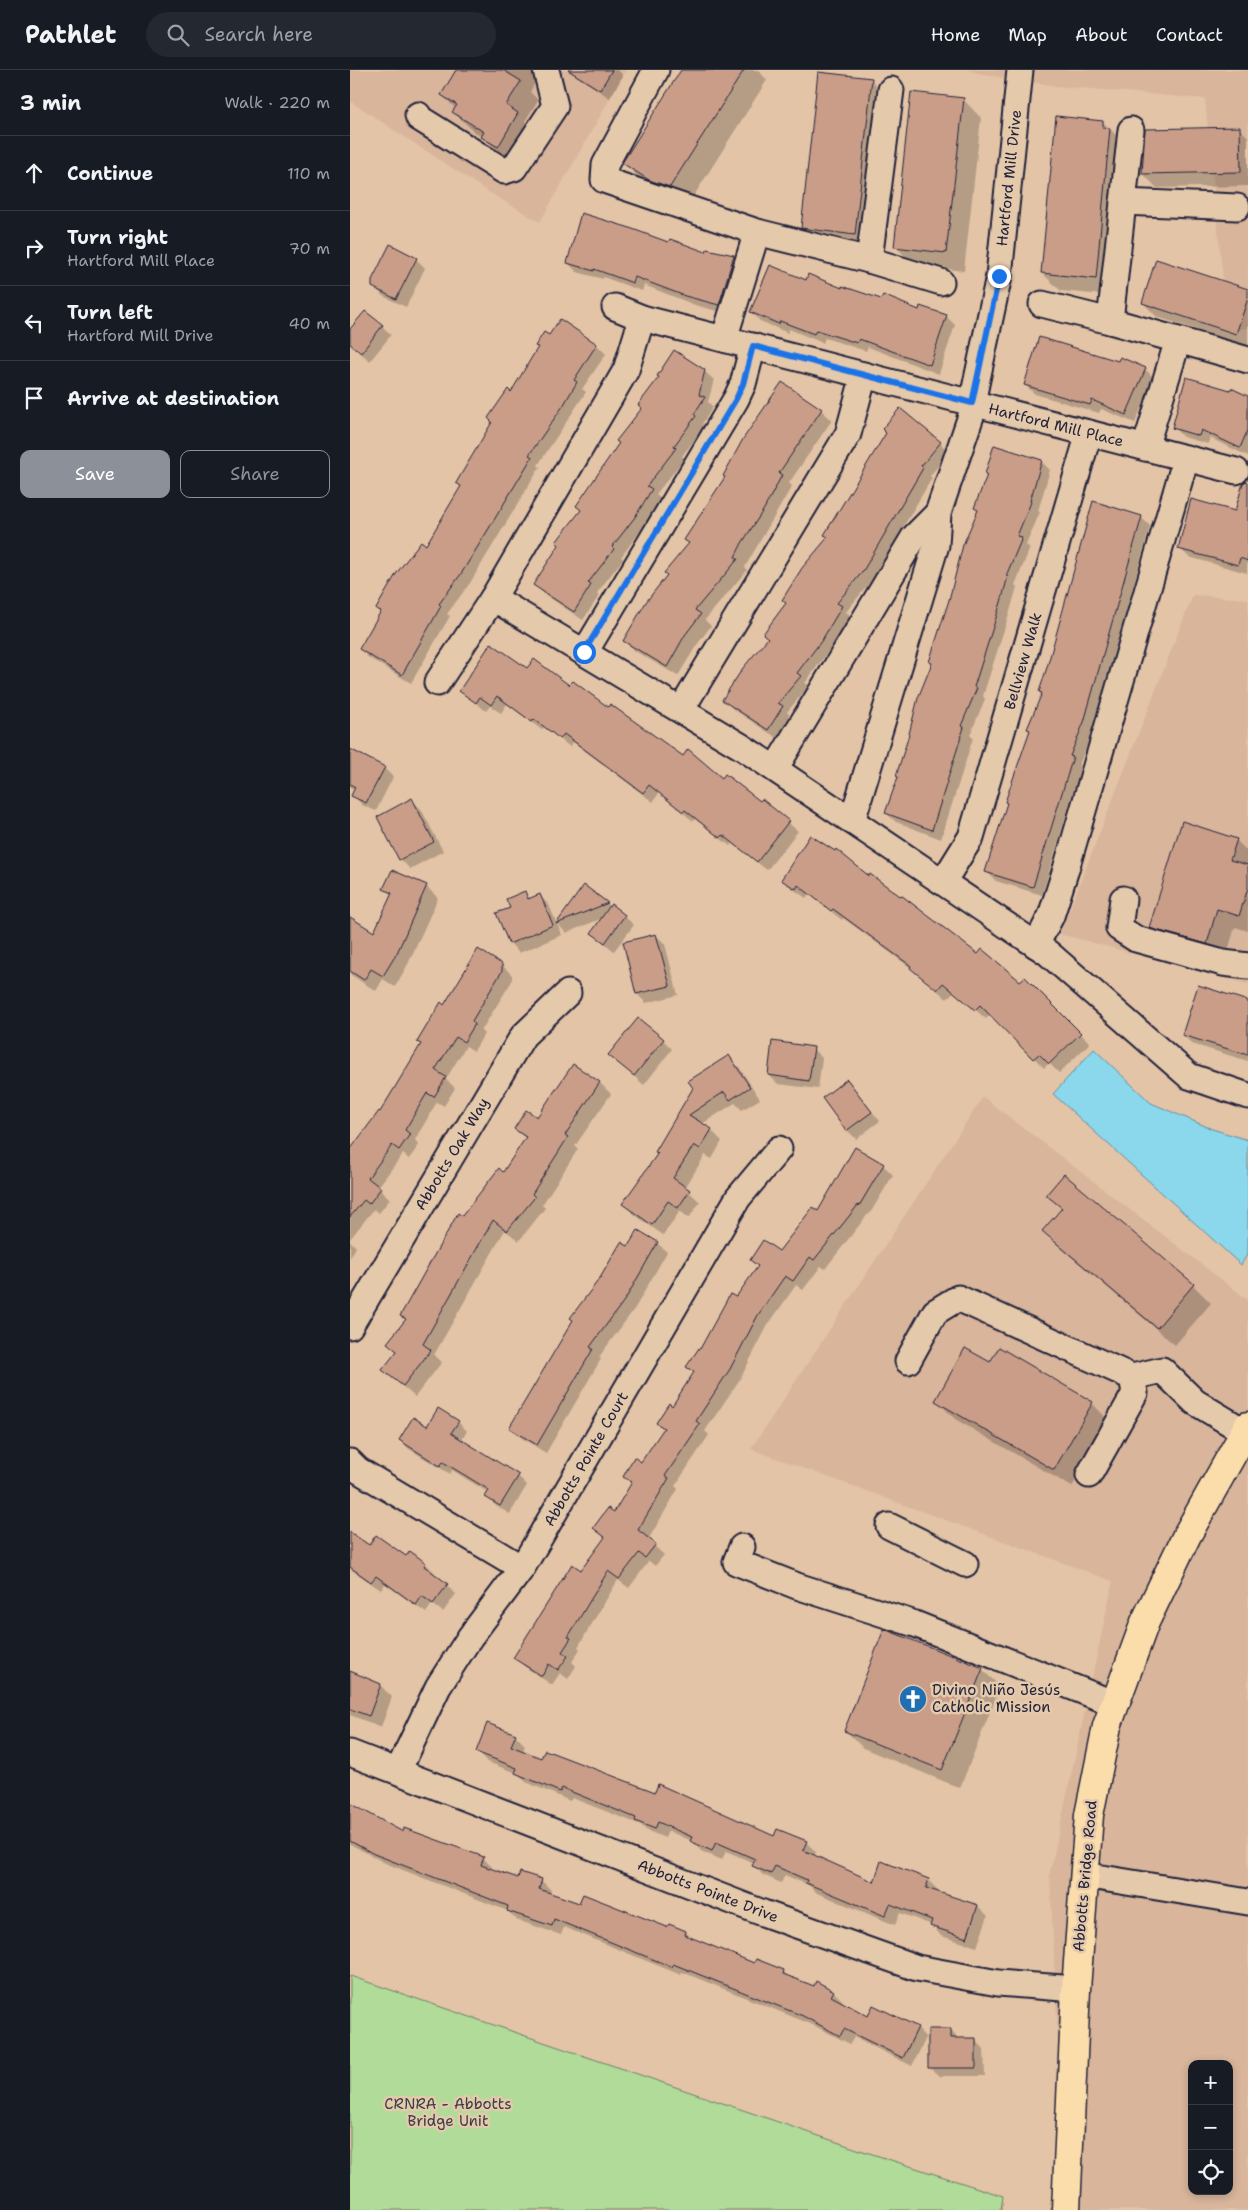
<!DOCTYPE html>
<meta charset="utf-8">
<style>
:root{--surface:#171b24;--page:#242831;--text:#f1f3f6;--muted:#9ea1a6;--line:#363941;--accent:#8c9099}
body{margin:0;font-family:"Shantell Sans",sans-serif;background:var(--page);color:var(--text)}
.controls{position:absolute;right:15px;bottom:15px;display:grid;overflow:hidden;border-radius:10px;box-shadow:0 2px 8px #0003}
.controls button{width:45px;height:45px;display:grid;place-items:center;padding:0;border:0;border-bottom:1px solid var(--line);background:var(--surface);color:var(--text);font:25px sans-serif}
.stop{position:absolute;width:15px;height:15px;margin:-11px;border:4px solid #1a73e8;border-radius:50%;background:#fff}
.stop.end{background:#1a73e8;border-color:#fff;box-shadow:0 1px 5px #0008}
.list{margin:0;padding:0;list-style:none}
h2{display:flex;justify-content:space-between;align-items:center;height:65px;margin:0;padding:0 20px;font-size:21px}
h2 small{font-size:16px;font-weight:400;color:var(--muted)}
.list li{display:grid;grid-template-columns:32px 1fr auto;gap:15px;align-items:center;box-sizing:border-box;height:75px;padding:0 20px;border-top:1px solid var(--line)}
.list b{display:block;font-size:19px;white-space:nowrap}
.list p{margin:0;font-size:16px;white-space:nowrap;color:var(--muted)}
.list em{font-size:16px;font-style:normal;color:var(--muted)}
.actions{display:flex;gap:10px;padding:15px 20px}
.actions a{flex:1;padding:11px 0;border:1px solid var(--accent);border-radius:10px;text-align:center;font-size:18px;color:var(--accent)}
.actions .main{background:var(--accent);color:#fff}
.icon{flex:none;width:28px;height:28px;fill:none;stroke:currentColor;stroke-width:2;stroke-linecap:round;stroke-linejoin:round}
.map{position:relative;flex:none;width:898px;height:2140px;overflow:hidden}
header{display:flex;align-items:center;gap:30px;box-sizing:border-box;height:70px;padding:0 25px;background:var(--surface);border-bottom:1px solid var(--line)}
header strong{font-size:24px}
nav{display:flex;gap:28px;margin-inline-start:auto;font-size:18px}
.search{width:350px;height:45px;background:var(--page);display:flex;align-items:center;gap:12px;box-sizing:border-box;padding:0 18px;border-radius:28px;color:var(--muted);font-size:19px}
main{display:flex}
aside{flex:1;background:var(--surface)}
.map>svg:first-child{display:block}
.built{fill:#d8b59b;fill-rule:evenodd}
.green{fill:#b1db98;stroke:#6a7e6a}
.water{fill:#8bd7eb;stroke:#618fa5}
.shadow{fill:#0003}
.building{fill:#ca9d89;stroke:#22223b}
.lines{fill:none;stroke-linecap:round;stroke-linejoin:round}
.minor-casing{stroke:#22223b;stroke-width:29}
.major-casing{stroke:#22223b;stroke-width:31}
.minor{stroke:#e4c9ab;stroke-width:25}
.major{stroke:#fbddab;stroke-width:28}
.route{stroke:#1a73e8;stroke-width:6}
.labels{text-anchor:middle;stroke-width:5;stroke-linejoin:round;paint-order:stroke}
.street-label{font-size:15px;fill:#22223b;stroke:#e4c9ab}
.poi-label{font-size:15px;fill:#22223b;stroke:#e4c9ab;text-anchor:start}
.park-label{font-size:15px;fill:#373e49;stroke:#e4c9ab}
</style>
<header>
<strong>Pathlet</strong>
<div class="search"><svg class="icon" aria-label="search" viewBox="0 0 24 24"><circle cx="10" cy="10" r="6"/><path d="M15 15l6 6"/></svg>Search here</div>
<nav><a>Home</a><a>Map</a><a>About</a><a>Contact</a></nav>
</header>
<main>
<aside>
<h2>3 min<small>Walk · 220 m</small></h2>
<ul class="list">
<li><svg class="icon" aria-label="ahead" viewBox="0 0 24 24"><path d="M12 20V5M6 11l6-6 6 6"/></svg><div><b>Continue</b></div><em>110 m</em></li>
<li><svg class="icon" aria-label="right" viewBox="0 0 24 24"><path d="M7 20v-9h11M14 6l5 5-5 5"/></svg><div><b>Turn right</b><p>Hartford Mill Place</p></div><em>70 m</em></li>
<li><svg class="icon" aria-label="left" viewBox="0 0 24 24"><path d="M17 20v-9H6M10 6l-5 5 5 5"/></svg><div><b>Turn left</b><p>Hartford Mill Drive</p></div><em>40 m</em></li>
<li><svg class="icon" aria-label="arrive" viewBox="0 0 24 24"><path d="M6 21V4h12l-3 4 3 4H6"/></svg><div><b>Arrive at destination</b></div></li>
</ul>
<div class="actions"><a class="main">Save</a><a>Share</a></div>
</aside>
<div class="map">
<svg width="898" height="2140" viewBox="0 0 898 2140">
<rect width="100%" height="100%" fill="#e3c4a6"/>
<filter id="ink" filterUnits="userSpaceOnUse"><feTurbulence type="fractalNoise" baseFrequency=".02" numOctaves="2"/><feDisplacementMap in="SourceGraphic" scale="10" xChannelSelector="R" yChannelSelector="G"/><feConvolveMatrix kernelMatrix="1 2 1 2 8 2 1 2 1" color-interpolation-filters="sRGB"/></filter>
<g filter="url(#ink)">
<g class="built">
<polygon points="0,0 276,0 190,152 137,121 0,31"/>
<polygon points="617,0 898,0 898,258 878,260 855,29 707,16 637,5"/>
<polygon points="843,525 898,529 898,914 710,864"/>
<path d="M 633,1027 L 898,1230 L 898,2140 L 716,2140 L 700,1803 L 763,1511 L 401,1379 ZM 842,1994 L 879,1994 L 879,2121 L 842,2121 Z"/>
</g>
<polygon class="green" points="0,1906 516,2082 653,2126 651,2140 0,2140"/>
<polygon class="water" points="744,979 801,1033 862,1059 898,1070 898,1183 891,1195 703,1024"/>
<g class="shadow">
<polygon points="108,0 184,0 187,9 180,22 188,30 175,51 186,62 166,94 151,84 134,68 122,60 104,42 106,39 92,25"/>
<polygon points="217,0 268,0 273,6 260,28"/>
<polygon points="332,0 408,0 417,10 338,135 292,111 274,93"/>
<polygon points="521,10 540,28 523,183 471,176 452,158"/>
<polygon points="613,29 631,48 614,201 564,195 545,176"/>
<polygon points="753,52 778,77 763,226 711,221 692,203"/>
<polygon points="890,59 898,67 898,116 807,118 793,104"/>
<polygon points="319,174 357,184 383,187 392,196 378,244 345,235 294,215 292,221 253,207 253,209 227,202 218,193"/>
<polygon points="66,189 75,198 56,237 33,226 23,216"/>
<polygon points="457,211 569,242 596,246 605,255 589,304 518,277 516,281 475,268 473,273 439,259 438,263 410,251 401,242"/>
<polygon points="898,221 898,276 807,247 793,233"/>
<polygon points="210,251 247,275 256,284 232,319 236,322 188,395 190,397 120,513 97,544 100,546 61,613 19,588 10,579 32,542 28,539 77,476 112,417 108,413 189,278 200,267"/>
<polygon points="32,256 41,265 20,291 0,274 0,261"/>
<polygon points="768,293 795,299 804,308 785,353 751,339 749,343 685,324 675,315"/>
<polygon points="354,301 364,310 358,332 363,337 352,354 355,356 332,386 335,388 306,424 311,429 294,456 271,487 273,489 247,523 249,526 233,550 194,524 185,515"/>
<polygon points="898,327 898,386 860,368 858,374 833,367 823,357"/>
<polygon points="471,340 482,350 439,413 442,416 395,497 397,500 355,550 361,556 346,576 328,606 285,581 275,571 340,474 336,470 376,407"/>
<polygon points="590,373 599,382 580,406 582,408 522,510 496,542 501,546 480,579 455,613 459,616 437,642 441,647 427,668 383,639 374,630 419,569 437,534 479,468 475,465"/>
<polygon points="691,391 700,400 688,441 690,442 676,475 680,478 665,515 667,517 660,541 633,626 635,629 620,665 623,668 591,769 546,752 536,743 549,708 547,706 583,594 629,441 625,438"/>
<polygon points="898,444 897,503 839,487 829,478"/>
<polygon points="791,447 800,456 743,661 729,695 731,697 692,825 646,811 636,801 681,661 679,659 693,624 690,621"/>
<polygon points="177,600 219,617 258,639 333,687 410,733 412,731 448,761 417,800 382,773 380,776 345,749 343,751 309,723 303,732 223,672 220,677 194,657 192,660 157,634 151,643 140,636 136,641 110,620"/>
<polygon points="0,681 34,698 43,707 26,741 12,735 3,725 5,720 0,718"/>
<polygon points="62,730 71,739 93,781 60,799 50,789 28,747"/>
<polygon points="886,770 898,782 898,861 885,857 875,891 819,876 801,857"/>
<polygon points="519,808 628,886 670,913 675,909 740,973 709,1003 699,993 694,998 641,943 636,949 604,921 597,929 561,898 493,848 492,850 459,824 456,828 443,819 433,810"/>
<polygon points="76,816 88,828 58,894 45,917 33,909 26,921 1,905 0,855 25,863 42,826 35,819"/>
<polygon points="235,817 274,846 284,855 264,881 242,863 253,848 216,863 208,854"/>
<polygon points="174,823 181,829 190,826 199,835 212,865 169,883 160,873 162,838"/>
<polygon points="306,865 315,874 328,925 296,933 287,924"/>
<polygon points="152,895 162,905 162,911 131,961 134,964 124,981 116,976 96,1009 105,1018 94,1036 87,1032 65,1070 69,1075 59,1089 53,1084 28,1117 40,1129 29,1143 24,1139 0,1169 0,1096 95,936"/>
<polygon points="898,932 898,991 842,974 833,965"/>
<polygon points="313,970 322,979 294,1015 259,985"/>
<polygon points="463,979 472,988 468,1019 428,1014 419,1005"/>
<polygon points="378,986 389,997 410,1029 392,1040 385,1033 352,1054 361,1060 372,1071 362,1089 355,1085 335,1118 350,1132 339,1148 330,1141 313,1165 285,1145 274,1134"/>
<polygon points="223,995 250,1013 261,1024 225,1076 228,1079 192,1135 195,1138 169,1171 155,1160 84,1285 92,1292 65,1327 33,1300 47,1282 39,1273 57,1250 52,1246 112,1147 153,1103 176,1069 165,1059 187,1049"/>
<polygon points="497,1011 530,1051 506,1069 497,1060"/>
<polygon points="533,1095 543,1105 519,1145 518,1144 475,1199 471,1196 453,1220 446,1215 418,1255 390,1309 355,1361 359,1365 325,1416 328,1419 298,1470 314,1485 305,1496 299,1491 279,1518 268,1510 228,1577 230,1579 222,1592 226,1596 218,1609 210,1603 202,1615 175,1597 165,1588 256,1469 244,1458 264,1444 282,1414 274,1406 292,1394 315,1359 308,1352 323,1337 345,1304 338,1297 409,1197 401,1190 429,1183 469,1143"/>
<polygon points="698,1125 843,1215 861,1233 825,1275 712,1179 694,1161 713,1139"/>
<polygon points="288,1162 307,1173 317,1182 285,1238 249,1287 251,1289 196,1383 170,1367 161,1358"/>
<polygon points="0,1171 6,1177 0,1188"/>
<polygon points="641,1294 742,1333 760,1352 722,1417 605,1349 586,1330"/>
<polygon points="108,1352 117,1361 111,1371 168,1406 177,1415 160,1444 146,1436 137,1427 139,1423 102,1400 100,1404 59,1379 50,1370 78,1358"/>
<polygon points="0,1464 19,1477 57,1488 60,1483 76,1494 85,1503 84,1505 106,1524 93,1542 82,1534 76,1543 35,1514 31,1520 0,1499"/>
<polygon points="632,1599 650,1617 610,1718 513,1678 495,1660"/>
<polygon points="0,1602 30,1615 42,1627 31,1657 0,1645"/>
<polygon points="165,1665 175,1675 173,1682 192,1690 424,1768 456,1772 466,1782 464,1787 524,1814 578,1810 588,1820 587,1823 628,1836 638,1846 627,1877 591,1866 582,1855 550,1843 545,1855 467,1823 460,1816 435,1805 431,1813 413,1805 403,1795 404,1793 376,1781 372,1790 351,1781 342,1771 318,1761 315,1768 296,1760 291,1755 222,1728 220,1731 176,1712 167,1703 137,1692 128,1682"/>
<polygon points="0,1740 53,1763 133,1788 142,1797 141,1800 169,1810 191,1810 201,1820 199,1824 318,1858 319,1855 336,1862 343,1870 405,1895 433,1901 441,1909 465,1917 467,1913 484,1922 493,1931 492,1933 518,1948 567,1958 576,1968 562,1996 504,1967 500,1974 463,1955 332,1902 331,1905 214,1857 211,1865 167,1850 158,1841 35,1793 0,1774"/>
<polygon points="600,1960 610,1970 625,1969 634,1979 635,2006 589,2006 579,1997"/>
</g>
<g class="building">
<polygon points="106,0 153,0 171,11 156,35 168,43 148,77 131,67 134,62 102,42 107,35 91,25"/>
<polygon points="218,0 262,0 250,20"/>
<polygon points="331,0 394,0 320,117 299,110 272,93"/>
<polygon points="468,2 522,8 505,165 451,158"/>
<polygon points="561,22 614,28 596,183 544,177"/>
<polygon points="706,46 753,51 753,57 760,58 746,209 691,203"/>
<polygon points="890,57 891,102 792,104 795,59"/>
<polygon points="231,143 277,157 318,172 320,169 356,182 357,179 384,185 369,235 335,226 285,207 283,213 244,199 244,201 217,193"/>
<polygon points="40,174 67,188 46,229 22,217 22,210"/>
<polygon points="806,189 898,219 898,228 886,264 792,233"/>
<polygon points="420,195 456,210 458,204 492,218 492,216 531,229 533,225 569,240 570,236 597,245 580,295 509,269 507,273 466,260 464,264 430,251 429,254 400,242"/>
<polygon points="15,241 33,255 11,283 0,274 0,259"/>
<polygon points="210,249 247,274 224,310 227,312 213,336 179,385 182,387 141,455 111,504 89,534 91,536 52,605 9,579 31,541 26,539 46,504 71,471 76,475 111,416 106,413 142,352 138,348 158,319 161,322 188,277 185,276 194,262 199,265"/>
<polygon points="689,267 768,291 770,287 796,298 776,345 742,330 740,335 674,315"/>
<polygon points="324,280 355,300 349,325 355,327 344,344 346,346 324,376 326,378 297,416 302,419 285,447 262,477 264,479 238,513 241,515 224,542 183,515 209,475 206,472 231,440 226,436 269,373 266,371 292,338 288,335 309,307 307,306"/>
<polygon points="836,307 880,320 881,318 898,326 898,359 890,378 851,360 849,366 822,358"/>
<polygon points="432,312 472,339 429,403 432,405 414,439 392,473 385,487 388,489 345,540 351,544 335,565 317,597 273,571 296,532 317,505 314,503 339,473 334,470 375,407 373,406 393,369"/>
<polygon points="550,338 591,372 571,396 573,398 513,501 487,533 492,536 472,570 447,603 451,606 428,633 433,636 418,660 372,630 393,598 418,568 413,564 436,533 432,530 452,498 478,467 474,465 536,363 532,359"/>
<polygon points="644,375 692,390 680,431 681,432 667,466 672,468 656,506 658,506 651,532 624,617 627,618 611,656 614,657 582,760 535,743 548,707 546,706 558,668 568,628 582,593 579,592 599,530 613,475 628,440 624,438 637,405 635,404"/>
<polygon points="896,411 898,412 898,491 890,488 888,495 828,479 841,429 885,441 893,413"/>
<polygon points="743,431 792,446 734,652 720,686 723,687 683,817 635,802 657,733 655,732 680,660 677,659 692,623 689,622 698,594"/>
<polygon points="141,573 177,598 184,589 219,615 223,611 258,637 260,634 333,686 338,679 372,708 375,704 410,731 412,729 439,751 407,792 373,765 370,768 335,740 333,742 299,715 293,723 214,664 210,669 184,649 182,652 147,626 141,635 130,627 126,633 109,621"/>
<polygon points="0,679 35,697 16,733 1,726 5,717 0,714"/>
<polygon points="62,728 84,772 49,790 27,747"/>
<polygon points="832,751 887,769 880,790 898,795 898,818 889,846 867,839 857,874 799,858"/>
<polygon points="460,765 485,781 486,779 519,806 520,804 550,826 551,825 628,884 632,879 670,911 675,907 731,963 699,994 689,984 683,989 630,935 625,940 593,913 587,920 560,898 561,896 483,839 481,841 448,815 446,819 431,810"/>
<polygon points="42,800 77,815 47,883 33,906 21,899 14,910 0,901 0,847 24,862 42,823 33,819"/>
<polygon points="234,815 258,833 206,854"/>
<polygon points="175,821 178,829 190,824 203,855 159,874 146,843 160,838 156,829"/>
<polygon points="261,834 275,845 255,873 241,863"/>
<polygon points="306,864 320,916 286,924 273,872"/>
<polygon points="128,879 152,894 152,901 122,951 125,954 114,972 106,967 85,1000 96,1007 84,1027 77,1023 55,1060 60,1064 49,1080 42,1075 18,1108 31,1118 19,1134 14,1130 0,1147 0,1080 29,1041 30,1042 71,974 67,972 91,932 94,935"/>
<polygon points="848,915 898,931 898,985 832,965"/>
<polygon points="288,948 314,969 284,1006 258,985"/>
<polygon points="422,971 464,977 459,1011 418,1005"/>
<polygon points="379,985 400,1017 380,1030 374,1022 339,1045 362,1059 350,1079 344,1075 323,1108 340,1120 328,1138 318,1131 302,1155 272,1134 308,1083 305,1082 343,1018 338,1011"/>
<polygon points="223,994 250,1012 215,1065 218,1067 182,1124 185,1127 157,1161 143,1150 73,1274 81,1280 53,1316 32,1300 47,1281 37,1273 56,1249 50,1246 108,1143 112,1146 149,1098 153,1102 176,1067 164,1059 176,1040 187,1047"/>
<polygon points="497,1009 522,1042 496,1061 472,1028"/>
<polygon points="505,1077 534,1094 509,1136 508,1135 464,1190 460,1187 443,1211 435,1206 408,1245 380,1299 346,1351 350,1354 315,1406 319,1408 288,1460 306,1474 295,1488 289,1483 269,1509 258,1501 218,1567 221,1568 212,1582 218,1586 208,1600 199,1594 192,1606 163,1588 222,1494 231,1500 255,1467 243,1458 258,1438 264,1442 282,1412 273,1407 284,1387 291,1392 314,1358 306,1353 319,1333 322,1336 344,1302 336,1297 349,1278 350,1279 380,1224 386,1227 408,1196 400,1190 413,1170 429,1181 463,1137 468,1141"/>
<polygon points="714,1104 844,1214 807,1258 692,1161 712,1138 696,1125"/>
<polygon points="288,1160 308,1172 276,1228 240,1277 243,1279 187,1375 159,1358 223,1250 220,1248 250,1208 271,1172 278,1176"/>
<polygon points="649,1277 743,1332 704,1400 585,1331 615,1278 640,1292"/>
<polygon points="88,1338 109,1351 101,1363 169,1405 150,1436 135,1427 139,1420 93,1392 90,1396 49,1370 63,1347 77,1356"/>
<polygon points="0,1462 19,1475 26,1465 56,1486 60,1481 76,1493 74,1496 98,1514 83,1534 72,1526 66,1535 26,1506 21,1512 0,1497"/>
<polygon points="534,1559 633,1598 592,1700 494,1661"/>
<polygon points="0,1601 31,1614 19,1646 0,1639"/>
<polygon points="137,1653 166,1664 161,1676 191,1688 195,1680 305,1722 308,1714 424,1766 427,1759 457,1771 453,1780 524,1812 531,1791 579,1809 576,1818 628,1835 617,1868 580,1856 582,1850 540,1834 535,1846 456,1813 457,1810 425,1796 421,1804 402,1796 405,1789 366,1772 362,1781 340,1771 342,1767 308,1752 305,1759 285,1751 286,1748 212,1718 210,1722 165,1703 167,1698 126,1682"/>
<polygon points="0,1733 53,1762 54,1758 134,1787 131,1795 168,1808 170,1802 192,1809 189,1819 229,1833 233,1824 317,1857 319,1854 336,1861 335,1865 404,1893 406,1889 434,1900 433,1904 464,1916 466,1911 484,1921 481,1926 518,1946 523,1935 568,1957 553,1988 494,1959 490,1966 453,1946 323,1894 322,1897 204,1849 202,1856 157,1841 158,1836 24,1784 0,1771"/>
<polygon points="578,1959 601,1959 601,1968 626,1968 626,1998 578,1998"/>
</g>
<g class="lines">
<defs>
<g id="minor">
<polyline points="306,0 255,95 254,110 407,162"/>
<polyline points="68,45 69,48 154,101 164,98 205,36 196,0"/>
<polyline points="781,60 760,251 828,270 795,378"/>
<polyline points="773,132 887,137"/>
<polyline points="519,190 541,20"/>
<polyline points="692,234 760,251"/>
<polyline points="265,237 292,248 886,401"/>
<polyline points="374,269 407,162 519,190 591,212"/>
<polyline points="828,270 898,290"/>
<polyline points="622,333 649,206 670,0"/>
<polyline points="143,528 392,677 698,883 839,1006 898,1026"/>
<polyline points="235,582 386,329 393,314 403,276"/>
<polyline points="87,613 143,528 276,300 292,248"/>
<polyline points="331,640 498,364 514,305"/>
<polyline points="425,699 564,467 588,443"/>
<polyline points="502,751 586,475 588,443 625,334"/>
<polyline points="593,812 621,767 739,363"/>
<polyline points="773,829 769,858 786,869 873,893 898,896"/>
<polyline points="686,875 701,846 716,799 836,388"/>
<polyline points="0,1256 173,966 218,923"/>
<polyline points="558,1291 585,1242 608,1228 782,1307 785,1323 739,1405"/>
<polyline points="782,1307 812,1300 845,1332 895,1362"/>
<polyline points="0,1392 8,1400 172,1498"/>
<polyline points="539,1456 615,1494"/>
<polyline points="392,1477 386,1492 447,1516 565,1554 765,1634"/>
<polyline points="0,1683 413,1843 567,1898 648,1913 726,1919"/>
<polyline points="48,1701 88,1617 120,1567 172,1498 388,1128 429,1079"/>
<polyline points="734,1805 898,1832"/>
</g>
<polyline id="major" points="716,2140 726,1919 739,1745 757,1656 795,1552 837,1465 898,1356"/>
</defs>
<use href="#minor" class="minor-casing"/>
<use href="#major" class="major-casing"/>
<use href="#minor" class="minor"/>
<use href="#major" class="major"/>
</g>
</g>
<g class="lines" filter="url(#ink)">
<polyline class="route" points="234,582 386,329 393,314 403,276 622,333 649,206"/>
</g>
<defs>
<symbol id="church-disc" viewBox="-11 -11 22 22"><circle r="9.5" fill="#1f6fb2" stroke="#e4c9ab"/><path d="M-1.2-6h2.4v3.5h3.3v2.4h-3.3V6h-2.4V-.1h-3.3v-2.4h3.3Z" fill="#fff"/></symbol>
</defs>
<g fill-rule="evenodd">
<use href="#church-disc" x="547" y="1613" width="32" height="32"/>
</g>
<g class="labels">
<g class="street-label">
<text transform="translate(659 108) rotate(-84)" y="5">Hartford Mill Drive</text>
<text transform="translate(706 355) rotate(14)" y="5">Hartford Mill Place</text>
<text transform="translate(673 591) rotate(-74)" y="5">Bellview Walk</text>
<text transform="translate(102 1084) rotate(-59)" y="5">Abbotts Oak Way</text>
<text transform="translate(236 1389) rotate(-60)" y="5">Abbotts Pointe Court</text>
<text transform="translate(735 1806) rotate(-85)" y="5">Abbotts Bridge Road</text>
<text transform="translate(358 1821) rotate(21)" y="5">Abbotts Pointe Drive</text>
</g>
<g class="poi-label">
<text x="582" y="1625">Divino Niño Jesús<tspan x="582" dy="17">Catholic Mission</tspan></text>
</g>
<g class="park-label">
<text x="98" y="2039">CRNRA - Abbotts<tspan x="98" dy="17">Bridge Unit</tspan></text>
</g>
</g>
</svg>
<div class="controls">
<button>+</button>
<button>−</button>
<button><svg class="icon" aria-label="locate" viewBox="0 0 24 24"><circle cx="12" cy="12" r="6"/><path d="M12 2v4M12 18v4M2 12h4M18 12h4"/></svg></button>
</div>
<div class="stop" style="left:234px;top:582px"></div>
<div class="stop end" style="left:649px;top:206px"></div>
</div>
</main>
